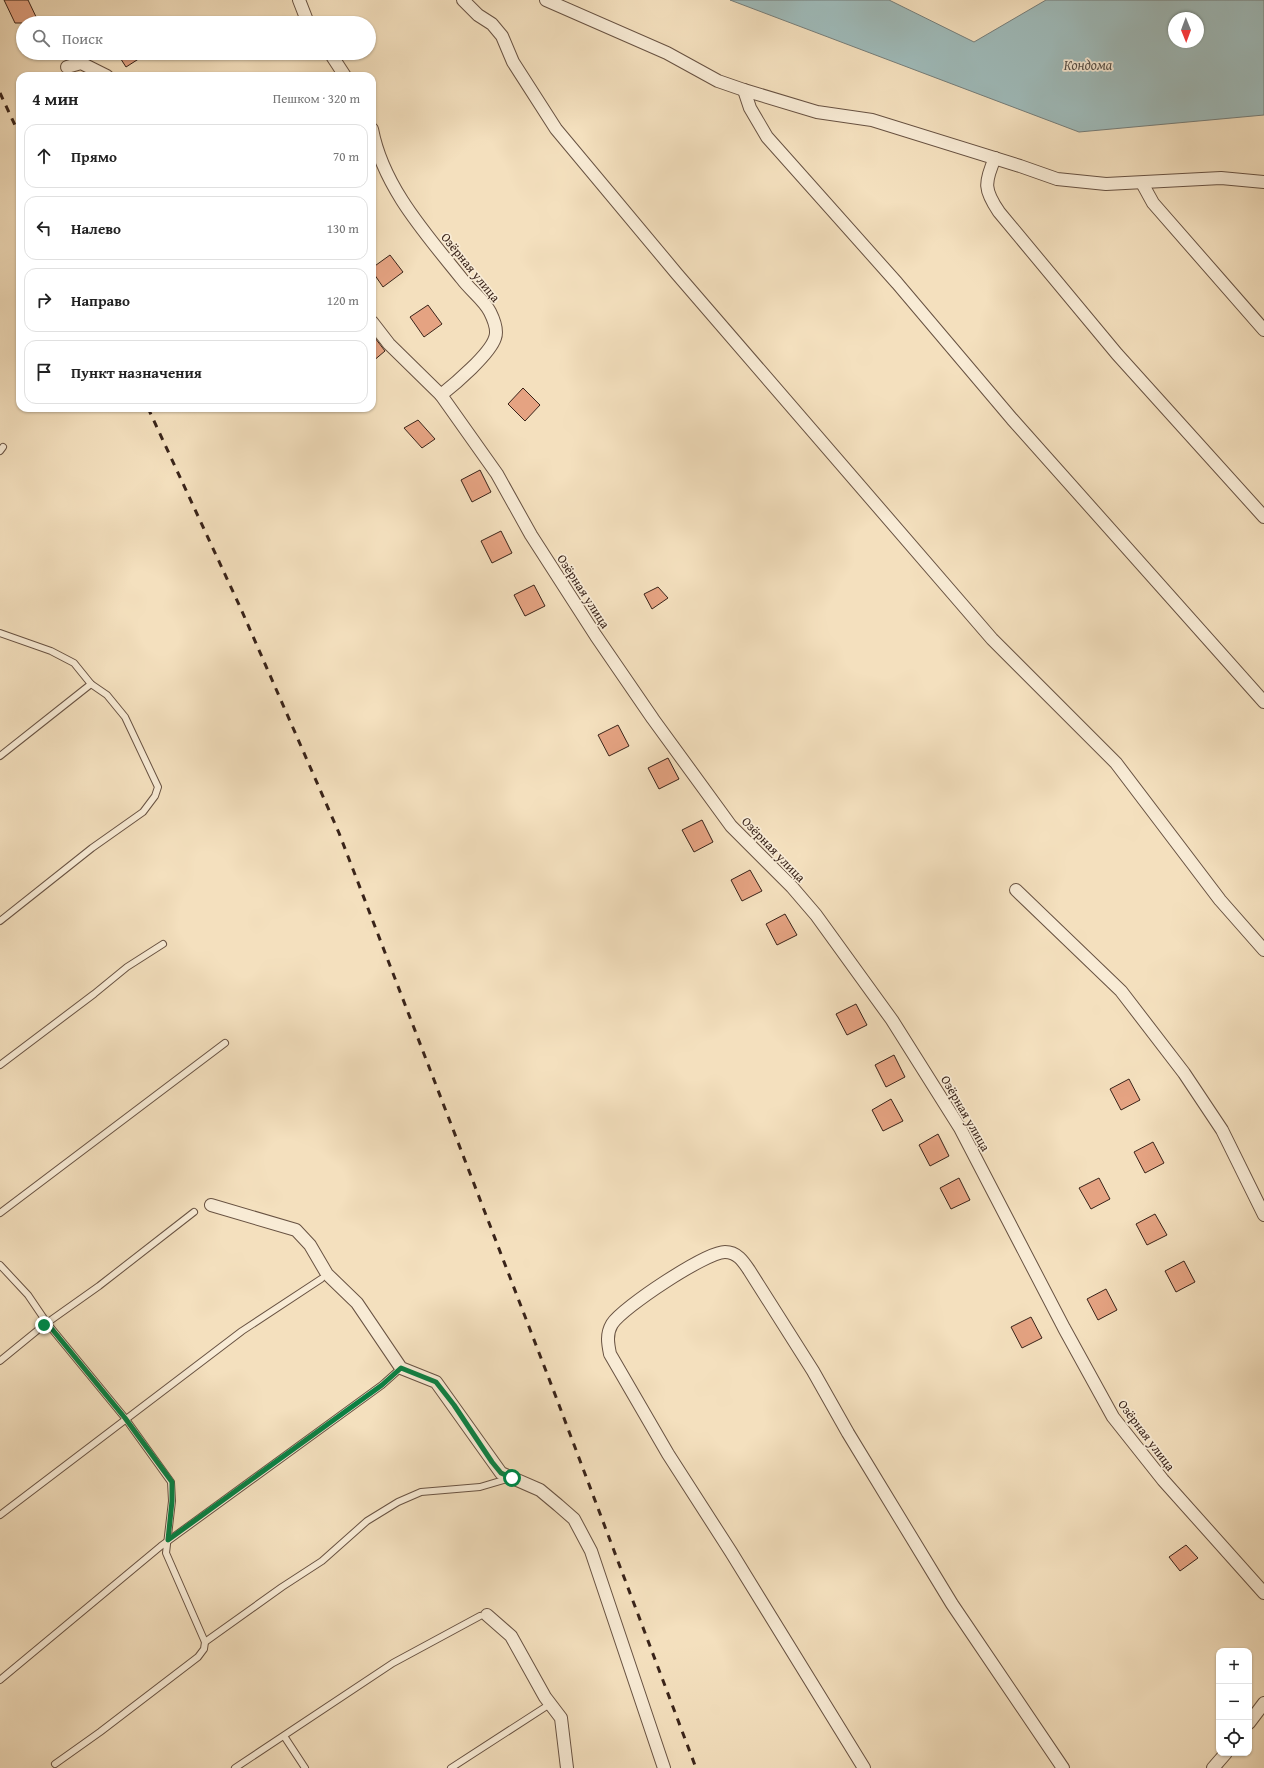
<!DOCTYPE html>
<html lang="ru">
<meta charset="utf-8">
<style>
:root{--surface:#fff;--page:#f2f2f2;--text:#222;--muted:#767676;--line:#e0e0e0}
body{margin:0;font-family:"Gentium Book Plus",serif;background:var(--page);color:var(--text)}
.controls{position:absolute;right:12px;bottom:12px;display:grid;overflow:hidden;border-radius:8px;box-shadow:0 1px 3px #0004}
.controls button{width:36px;height:36px;display:grid;place-items:center;padding:0;border:0;border-bottom:1px solid var(--line);background:var(--surface);color:var(--text);font:20px sans-serif}
.compass{position:absolute;left:1168px;top:12px;width:36px;height:36px;border-radius:50%;background:var(--surface);box-shadow:0 1px 3px #0004;rotate:179deg}
.stop{position:absolute;width:12px;height:12px;margin:-9px;border:3px solid #0b8043;border-radius:50%;background:#fff}
.stop.end{background:#0b8043;border-color:#fff;box-shadow:0 1px 4px #0008}
.list{margin:0;padding:0;list-style:none}
h2{display:flex;justify-content:space-between;align-items:center;height:52px;margin:0;padding:0 16px;font-size:17px}
h2 small{font-size:13px;font-weight:400;color:var(--muted)}
.list li{display:grid;grid-template-columns:26px 1fr auto;gap:12px;align-items:center;box-sizing:border-box;height:64px;margin:0 8px 8px;padding:0 8px;border:1px solid var(--line);border-radius:12px}
.list b{display:block;font-size:15px;white-space:nowrap}
.list em{font-size:13px;font-style:normal;color:var(--muted)}
.icon{flex:none;width:22px;height:22px;fill:none;stroke:currentColor;stroke-width:2;stroke-linecap:round;stroke-linejoin:round}
.map{position:relative;flex:none;width:1264px;height:1768px;overflow:hidden}
.search{position:absolute;background:var(--surface);box-shadow:0 1px 3px #0004;left:16px;top:16px;width:360px;height:44px;display:flex;align-items:center;gap:10px;box-sizing:border-box;padding:0 14px;border-radius:22px;color:var(--muted);font-size:15px}
.panel{position:absolute;background:var(--surface);box-shadow:0 1px 3px #0004;left:16px;top:72px;width:360px;height:340px;border-radius:12px}
.map>svg:first-child{display:block}
.water{fill:#9fbbba;stroke:#767e7a;fill-rule:evenodd}
.building{fill:#e5a382;stroke:#392319}
.lines{fill:none;stroke-linecap:round;stroke-linejoin:round}
.service-casing{stroke:#685242;stroke-width:8}
.minor-casing{stroke:#685242;stroke-width:14}
.service{stroke:#f8ebd5;stroke-width:6}
.minor{stroke:#f8ebd5;stroke-width:12}
.rail{stroke:#392319;stroke-width:3;stroke-dasharray:7 7;stroke-linecap:butt}
.route{stroke:#0b8043;stroke-width:5}
.labels{text-anchor:middle;stroke-width:3.5;stroke-linejoin:round;paint-order:stroke}
.street-label{font-size:13px;fill:#392319;stroke:#f8ebd5}
.water-label{font-size:14px;font-style:italic;fill:#585149;stroke:#f8ebd5}
</style>
<div class="map">
<svg width="1264" height="1768" viewBox="0 0 1264 1768">
<rect width="100%" height="100%" fill="#f4e0be"/>
<filter id="stains"><feTurbulence type="fractalNoise" baseFrequency=".005" numOctaves="4"/><feColorMatrix values="0 0 0 0 .2 0 0 0 0 .09 0 0 0 0 .02 0 0 0 .5 -.17"/></filter>
<radialGradient id="worn" r=".72"><stop offset=".6" stop-color="#630" stop-opacity="0"/><stop offset="1" stop-color="#630" stop-opacity=".3"/></radialGradient>
<path class="water" d="M 730,0 L 889,0 L 974,42 L 1046,0 L 1264,0 L 1264,115 L 1079,132 ZM 1174,18 L 1198,18 L 1198,42 L 1174,42 Z"/>
<g class="building">
<polygon points="4,0 28,0 39,23 15,23"/>
<polygon points="117,53 148,53 126,67"/>
<polygon points="390,255 403,272 383,287 372,271 372,268"/>
<polygon points="428,305 442,324 424,337 410,317"/>
<polygon points="372,334 385,351 372,362"/>
<polygon points="523,388 540,405 525,421 508,404"/>
<polygon points="418,420 435,439 422,448 404,428"/>
<polygon points="480,470 491,492 472,502 461,480"/>
<polygon points="501,531 512,553 492,563 481,541"/>
<polygon points="534,585 545,606 525,616 514,595"/>
<polygon points="658,587 668,598 652,609 644,594"/>
<polygon points="618,725 629,746 609,756 598,735"/>
<polygon points="668,758 679,779 659,789 648,768"/>
<polygon points="702,820 713,842 694,852 682,830"/>
<polygon points="750,870 762,891 742,901 731,880"/>
<polygon points="785,914 797,935 777,945 766,924"/>
<polygon points="856,1004 867,1025 847,1035 836,1014"/>
<polygon points="894,1055 905,1077 886,1087 875,1065"/>
<polygon points="1129,1079 1140,1100 1121,1110 1110,1089"/>
<polygon points="891,1099 903,1121 883,1131 872,1110"/>
<polygon points="938,1134 949,1156 930,1166 919,1145"/>
<polygon points="1153,1142 1164,1163 1145,1173 1134,1152"/>
<polygon points="959,1178 970,1200 951,1209 940,1188"/>
<polygon points="1099,1178 1110,1199 1091,1209 1079,1188"/>
<polygon points="1155,1214 1167,1235 1147,1245 1136,1224"/>
<polygon points="1184,1261 1195,1282 1176,1292 1165,1271"/>
<polygon points="1106,1289 1117,1310 1098,1320 1087,1299"/>
<polygon points="1031,1317 1042,1338 1022,1348 1011,1327"/>
<polygon points="1186,1545 1198,1558 1180,1571 1169,1557"/>
</g>
<g class="lines">
<defs>
<g id="service">
<polyline points="0,451 3,447"/>
<polyline points="0,633 51,651 74,663 91,684 107,695 125,717 158,787 155,796 143,812 92,848 0,921"/>
<polyline points="0,756 91,684"/>
<polyline points="0,1065 94,994 127,967 163,944"/>
<polyline points="0,1213 225,1043"/>
<polyline points="0,1265 28,1295 47,1323 125,1418 171,1482 172,1501 166,1553 205,1642 204,1649 198,1657 100,1732 55,1764"/>
<polyline points="0,1361 44,1325 99,1286 194,1212"/>
<polyline points="0,1515 242,1331 321,1279"/>
<polyline points="205,1642 282,1587 322,1561 367,1521 398,1502 421,1492 480,1487 510,1478"/>
<polyline points="0,1680 161,1546 382,1385 401,1368"/>
<polyline points="284,1736 305,1768"/>
<polyline points="235,1768 393,1663 480,1616"/>
<polyline points="451,1768 550,1704"/>
</g>
<g id="minor">
<polyline points="299,0 308,23"/>
<polyline points="463,0 478,15 492,24 502,36 513,62 556,129 677,274 992,639 1116,763 1220,900 1264,950"/>
<polyline points="546,0 667,53 718,81 744,90 817,112 872,120 1020,166 1057,179 1106,184 1221,178 1264,182"/>
<polyline points="330,53 345,76"/>
<polyline points="67,67 81,63 107,76"/>
<polyline points="744,90 750,108 767,137 897,283 1012,419 1264,702"/>
<path d="M 372,129 C 383,187 426,234 462,279 C 470,290 484,300 490,312 C 493,318 498,330 495,338 C 490,354 455,384 441,395 L 497,474 L 531,535 L 596,636 L 653,719 L 731,826 L 792,887 L 816,915 L 892,1020 L 960,1128 L 1064,1328 L 1113,1417 L 1163,1480 L 1264,1593"/>
<path d="M 995,158 C 984,183 984,190 999,212 L 1117,354 L 1264,517"/>
<polyline points="1142,183 1153,203 1264,330"/>
<polyline points="372,322 389,344 441,395"/>
<polyline points="1016,890 1121,991 1184,1073 1222,1130 1264,1215"/>
<polyline points="211,1205 296,1230 310,1245 327,1274 357,1303 401,1368 436,1382 501,1473 540,1490 558,1505 574,1519 591,1551 664,1768"/>
<polyline points="487,1615 511,1636 545,1697 561,1718 567,1768"/>
<polyline points="1249,1723 1264,1703"/>
<path d="M 864,1768 L 731,1552 L 668,1454 L 610,1354 C 608,1344 606,1334 612,1324 C 623,1307 706,1252 725,1252 C 737,1252 743,1261 749,1270 L 813,1371 L 848,1433 L 952,1604 L 1063,1768"/>
<polyline points="1213,1768 1226,1753"/>
</g>
</defs>
<use href="#service" class="service-casing"/>
<use href="#minor" class="minor-casing"/>
<use href="#service" class="service"/>
<use href="#minor" class="minor"/>
<g class="rail">
<polyline points="0,93 20,136"/>
<polyline points="148,408 241,609 339,833 556,1397 696,1768"/>
</g>
</g>
<g class="lines">
<polyline class="route" points="44,1325 47,1323 125,1418 172,1482 172,1501 168,1540 382,1385 401,1368 436,1382 454,1405 492,1462 501,1473 512,1478"/>
</g>
<g class="labels">
<g class="street-label">
<text transform="translate(471 267) rotate(51)" y="5">Озёрная улица</text>
<text transform="translate(584 591) rotate(57)" y="5">Озёрная улица</text>
<text transform="translate(774 849) rotate(46)" y="5">Озёрная улица</text>
<text transform="translate(966 1113) rotate(60)" y="5">Озёрная улица</text>
<text transform="translate(1147 1435) rotate(53)" y="5">Озёрная улица</text>
</g>
<g class="water-label">
<text x="1088" y="70">Кондома</text>
</g>
</g>
<rect width="100%" height="100%" filter="url(#stains)"/>
<rect width="100%" height="100%" fill="url(#worn)"/>
</svg>
<div class="controls">
<button>+</button>
<button>−</button>
<button><svg class="icon" aria-label="locate" viewBox="0 0 24 24"><circle cx="12" cy="12" r="6"/><path d="M12 2v4M12 18v4M2 12h4M18 12h4"/></svg></button>
</div>
<svg class="compass" viewBox="-18 -18 36 36"><path d="M0-13l5 13h-10z" fill="#e53935"/><path d="M0 13l5-13h-10z" fill="#767676"/></svg>
<div class="stop" style="left:512px;top:1478px"></div>
<div class="stop end" style="left:44px;top:1325px"></div>
<div class="search"><svg class="icon" aria-label="search" viewBox="0 0 24 24"><circle cx="10" cy="10" r="6"/><path d="M15 15l6 6"/></svg>Поиск</div>
<section class="panel">
<h2>4 мин<small>Пешком · 320 m</small></h2>
<ul class="list">
<li><svg class="icon" aria-label="ahead" viewBox="0 0 24 24"><path d="M12 20V5M6 11l6-6 6 6"/></svg><div><b>Прямо</b></div><em>70 m</em></li>
<li><svg class="icon" aria-label="left" viewBox="0 0 24 24"><path d="M17 20v-9H6M10 6l-5 5 5 5"/></svg><div><b>Налево</b></div><em>130 m</em></li>
<li><svg class="icon" aria-label="right" viewBox="0 0 24 24"><path d="M7 20v-9h11M14 6l5 5-5 5"/></svg><div><b>Направо</b></div><em>120 m</em></li>
<li><svg class="icon" aria-label="arrive" viewBox="0 0 24 24"><path d="M6 21V4h12l-3 4 3 4H6"/></svg><div><b>Пункт назначения</b></div></li>
</ul>
</section>
</div>
